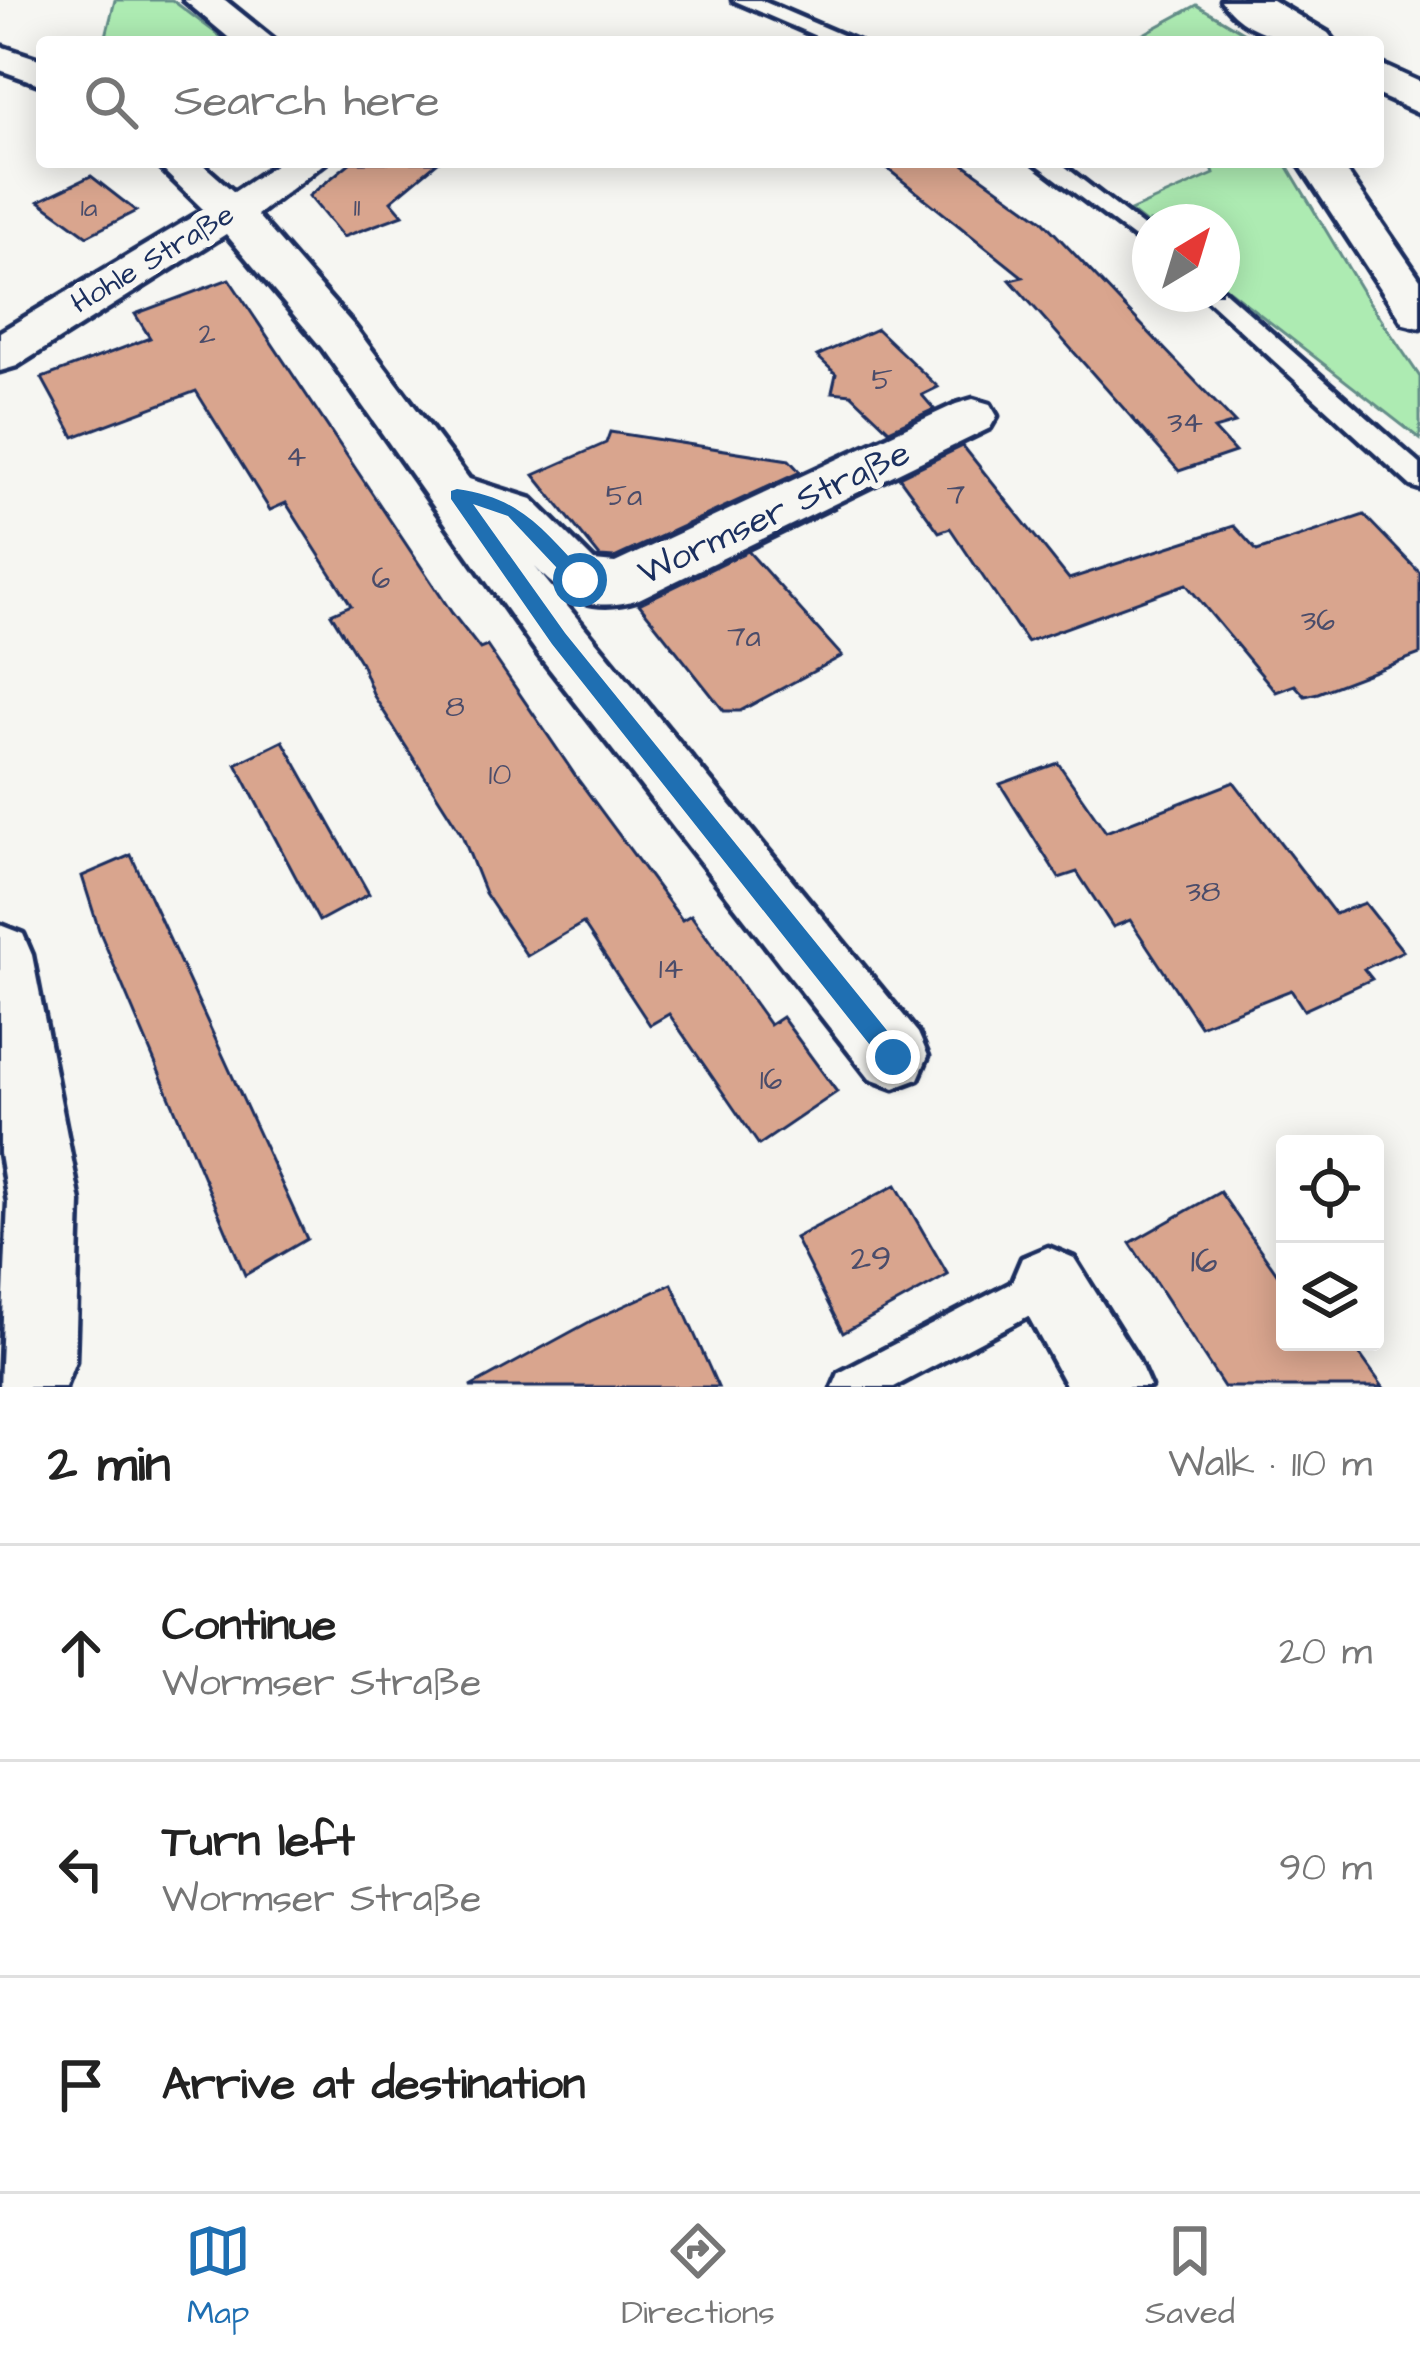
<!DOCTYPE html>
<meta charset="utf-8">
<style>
:root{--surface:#fff;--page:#f6f6f6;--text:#222;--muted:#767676;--line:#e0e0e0;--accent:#1f6fb2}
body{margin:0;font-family:"Architects Daughter",sans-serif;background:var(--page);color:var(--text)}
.controls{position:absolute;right:36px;bottom:36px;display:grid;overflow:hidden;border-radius:12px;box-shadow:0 6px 30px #0003}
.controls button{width:108px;height:108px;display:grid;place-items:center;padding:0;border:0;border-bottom:3px solid var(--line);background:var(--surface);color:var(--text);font:60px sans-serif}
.compass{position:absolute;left:1132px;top:204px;width:108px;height:108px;border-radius:50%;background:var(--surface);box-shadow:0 6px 30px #0003;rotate:38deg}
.stop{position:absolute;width:36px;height:36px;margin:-27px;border:9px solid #1f6fb2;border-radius:50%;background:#fff}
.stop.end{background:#1f6fb2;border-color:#fff;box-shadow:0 3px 12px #0008}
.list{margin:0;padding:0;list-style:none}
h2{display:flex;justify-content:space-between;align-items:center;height:156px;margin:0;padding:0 48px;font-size:51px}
h2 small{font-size:39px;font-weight:400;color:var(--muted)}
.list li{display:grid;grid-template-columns:78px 1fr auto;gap:36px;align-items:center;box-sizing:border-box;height:216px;padding:0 48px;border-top:3px solid var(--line)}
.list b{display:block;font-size:45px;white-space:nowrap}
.list p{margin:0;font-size:39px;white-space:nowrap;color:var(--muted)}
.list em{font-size:39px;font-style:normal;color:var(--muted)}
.icon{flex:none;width:66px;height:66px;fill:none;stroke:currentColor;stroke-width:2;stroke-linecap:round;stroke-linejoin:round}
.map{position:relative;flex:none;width:1420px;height:1387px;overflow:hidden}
.search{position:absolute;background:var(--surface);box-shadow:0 6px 30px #0003;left:36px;right:36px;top:36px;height:132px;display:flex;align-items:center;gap:30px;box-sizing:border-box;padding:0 42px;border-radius:12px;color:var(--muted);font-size:45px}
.sheet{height:804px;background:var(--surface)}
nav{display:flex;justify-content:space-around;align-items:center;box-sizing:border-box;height:168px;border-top:3px solid var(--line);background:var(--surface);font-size:33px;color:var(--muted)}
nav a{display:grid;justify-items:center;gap:6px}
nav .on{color:var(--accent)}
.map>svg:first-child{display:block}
.green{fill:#adebb2;stroke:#648d88;stroke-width:3}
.building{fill:#d9a58e;stroke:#1b2f5e;stroke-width:3}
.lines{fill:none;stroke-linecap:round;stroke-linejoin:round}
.service-casing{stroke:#1b2f5e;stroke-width:9}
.minor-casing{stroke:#1b2f5e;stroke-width:9}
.secondary-casing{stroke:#1b2f5e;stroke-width:9}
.service{fill:#f6f6f2;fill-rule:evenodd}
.minor{fill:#f6f6f2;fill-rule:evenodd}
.secondary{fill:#f6f6f2;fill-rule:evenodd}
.route{fill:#1f6fb2}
.labels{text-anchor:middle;stroke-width:12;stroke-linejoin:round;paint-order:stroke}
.far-number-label{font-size:27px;fill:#4a4c6a}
.far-street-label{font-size:30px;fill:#1b2f5e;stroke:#f6f6f2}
.number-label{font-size:30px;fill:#4a4c6a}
.street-label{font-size:36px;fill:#1b2f5e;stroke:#f6f6f2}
.near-number-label{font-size:36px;fill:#4a4c6a}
</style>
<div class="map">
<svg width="1420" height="1387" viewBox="0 0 1420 1387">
<rect width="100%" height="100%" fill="#f6f6f2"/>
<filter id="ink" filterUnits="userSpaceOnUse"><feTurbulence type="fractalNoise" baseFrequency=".00833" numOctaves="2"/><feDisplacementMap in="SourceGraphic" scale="24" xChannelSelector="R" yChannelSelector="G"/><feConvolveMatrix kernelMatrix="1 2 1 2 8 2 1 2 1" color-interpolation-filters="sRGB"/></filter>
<g filter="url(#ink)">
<g class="green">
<polygon points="115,0 172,0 228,42 97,42 106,36"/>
<polygon points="1197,5 1256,40 1258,42 1151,42 1140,36"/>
<polygon points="1210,162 1285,162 1364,294 1420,377 1420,439 1222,285 1222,222 1150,222 1150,227 1130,211 1214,174"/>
</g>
<g class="building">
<polygon points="351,162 438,162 391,201 403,215 343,237 309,196"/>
<polygon points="879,162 961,162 1042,220 1235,423 1214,429 1235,452 1179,471 1010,280 1023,277"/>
<polygon points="91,176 136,211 87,236 39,201"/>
<polygon points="229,279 452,613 480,649 487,646 579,781 682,920 691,915 770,1025 782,1017 837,1092 759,1145 669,1014 650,1025 583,923 527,956 485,893 462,835 374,696 361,663 331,614 351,605 286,503 270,510 196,391 74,437 42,378 150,338 135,314"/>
<polygon points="877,329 938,387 922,395 934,409 889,430 851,394 832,392 836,374 817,356"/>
<polygon points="610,432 789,460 800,472 614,558 600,557 534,475 606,443"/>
<polygon points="963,446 1069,579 1234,526 1257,551 1364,515 1420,573 1420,654 1318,693 1305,696 1295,685 1276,692 1186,584 1027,642 950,528 939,532 899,477"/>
<polygon points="836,508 748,551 842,656 740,711 724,711 639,604"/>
<polygon points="283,741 369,894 319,921 236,764"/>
<polygon points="1058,763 1106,832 1234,782 1335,914 1365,903 1403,951 1364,969 1372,979 1304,1010 1291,990 1200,1026 1130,920 1113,927 1077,872 1059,878 1000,784"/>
<polygon points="131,855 307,1239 245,1275 99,930 82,876"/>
<polygon points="896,1185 948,1275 843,1333 795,1238"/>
<polygon points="1220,1192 1285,1285 1285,1342 1351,1342 1383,1387 1224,1387 1130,1243"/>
<polygon points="672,1284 718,1387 470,1387 591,1321"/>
</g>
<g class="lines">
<defs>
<g id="service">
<polygon points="733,0 760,0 858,42 830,42"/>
<polygon points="1034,162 1059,162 1150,232 1150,250"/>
<polygon points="1222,289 1420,464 1420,489 1411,486 1201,294 1222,294"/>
<polygon points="1048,1264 1062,1270 1068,1284 1062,1298 894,1387 833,1387 839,1373"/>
</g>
<g id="minor">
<polygon points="184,0 225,0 277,42 234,42"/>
<polygon points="0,46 42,60 42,85 0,70"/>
<path d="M 155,162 L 200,162 L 234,192 L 279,162 L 326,162 L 257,215 L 354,326 L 469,479 L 532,499 L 594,561 L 615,563 L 956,404 L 973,399 L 990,404 L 997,416 L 990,428 L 639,599 C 594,613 566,600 535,567 L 918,1033 L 928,1056 L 918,1079 L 894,1088 L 870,1079 L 538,654 L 322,348 L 226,234 L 17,366 L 0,371 L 0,332 L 204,210 Z"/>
<polygon points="1298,162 1340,162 1420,279 1420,328 1404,324"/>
<polygon points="0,925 23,934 32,955 80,1202 75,1361 65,1387 0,1387 8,1202 0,1153"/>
<polygon points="1048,1247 1074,1258 1138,1360 1150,1387 1067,1387 1011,1284 1022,1258"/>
</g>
<g id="secondary">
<path d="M 1221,0 L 1272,0 L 1328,33 L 1335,42 C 1294,42 1247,38 1221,0 Z"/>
<polygon points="1378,63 1420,82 1420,114 1378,95"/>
</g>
</defs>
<use href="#service" class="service-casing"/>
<use href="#minor" class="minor-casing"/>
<use href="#secondary" class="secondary-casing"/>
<use href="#service" class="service"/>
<use href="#minor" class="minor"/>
<use href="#secondary" class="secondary"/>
</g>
</g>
<path class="route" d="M 457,489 C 522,498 543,530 586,575 L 586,585 L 573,585 L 508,516 L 473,504 L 565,633 L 902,1049 L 902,1064 L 885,1064 L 552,644 L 451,499 L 451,491 Z"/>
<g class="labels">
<g class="far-number-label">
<text x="89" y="216">1a</text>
<text x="357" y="216">11</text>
</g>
<g class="far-street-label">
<text transform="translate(152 258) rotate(-31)" y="10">Hohle Straße</text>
</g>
<g class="number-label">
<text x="207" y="343">2</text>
<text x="882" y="389">5</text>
<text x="1185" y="432">34</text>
<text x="296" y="466">4</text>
<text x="956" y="504">7</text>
<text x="624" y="505">5a</text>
<text x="381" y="588">6</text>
<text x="1318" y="630">36</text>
<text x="744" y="646">7a</text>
<text x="455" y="716">8</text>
<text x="500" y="784">10</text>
<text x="1203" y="901">38</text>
<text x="671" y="978">14</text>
<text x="771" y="1089">16</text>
</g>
<g class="street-label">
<text transform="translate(773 511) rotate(-25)" y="13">Wormser Straße</text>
</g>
<g class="near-number-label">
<text x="871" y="1269">29</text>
<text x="1204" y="1272">16</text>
</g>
</g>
</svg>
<div class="controls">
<button><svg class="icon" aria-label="locate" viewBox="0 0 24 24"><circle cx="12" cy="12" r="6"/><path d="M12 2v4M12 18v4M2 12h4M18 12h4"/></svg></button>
<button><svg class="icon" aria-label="layers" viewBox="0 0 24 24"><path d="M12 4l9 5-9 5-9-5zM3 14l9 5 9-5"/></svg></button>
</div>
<svg class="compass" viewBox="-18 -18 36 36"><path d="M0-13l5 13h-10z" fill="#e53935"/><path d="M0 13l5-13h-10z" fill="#767676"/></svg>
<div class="stop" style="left:580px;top:580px"></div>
<div class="stop end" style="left:893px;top:1057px"></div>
<div class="search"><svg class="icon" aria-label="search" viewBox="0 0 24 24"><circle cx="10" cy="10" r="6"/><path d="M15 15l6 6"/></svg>Search here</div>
</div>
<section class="sheet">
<h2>2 min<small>Walk · 110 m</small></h2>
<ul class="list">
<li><svg class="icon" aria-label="ahead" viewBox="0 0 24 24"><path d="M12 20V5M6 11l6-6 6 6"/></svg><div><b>Continue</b><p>Wormser Straße</p></div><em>20 m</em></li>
<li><svg class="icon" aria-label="left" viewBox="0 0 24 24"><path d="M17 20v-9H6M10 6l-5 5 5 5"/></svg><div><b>Turn left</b><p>Wormser Straße</p></div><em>90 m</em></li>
<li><svg class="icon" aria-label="arrive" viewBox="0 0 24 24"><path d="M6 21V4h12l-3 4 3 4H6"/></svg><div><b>Arrive at destination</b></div></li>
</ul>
</section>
<nav>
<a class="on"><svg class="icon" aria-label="map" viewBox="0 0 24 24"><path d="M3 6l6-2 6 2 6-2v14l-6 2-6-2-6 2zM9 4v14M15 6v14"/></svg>Map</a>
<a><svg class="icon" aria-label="directions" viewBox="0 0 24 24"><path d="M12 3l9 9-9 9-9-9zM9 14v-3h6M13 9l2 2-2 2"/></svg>Directions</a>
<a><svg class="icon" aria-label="saved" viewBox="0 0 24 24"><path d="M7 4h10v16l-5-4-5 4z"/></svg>Saved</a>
</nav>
